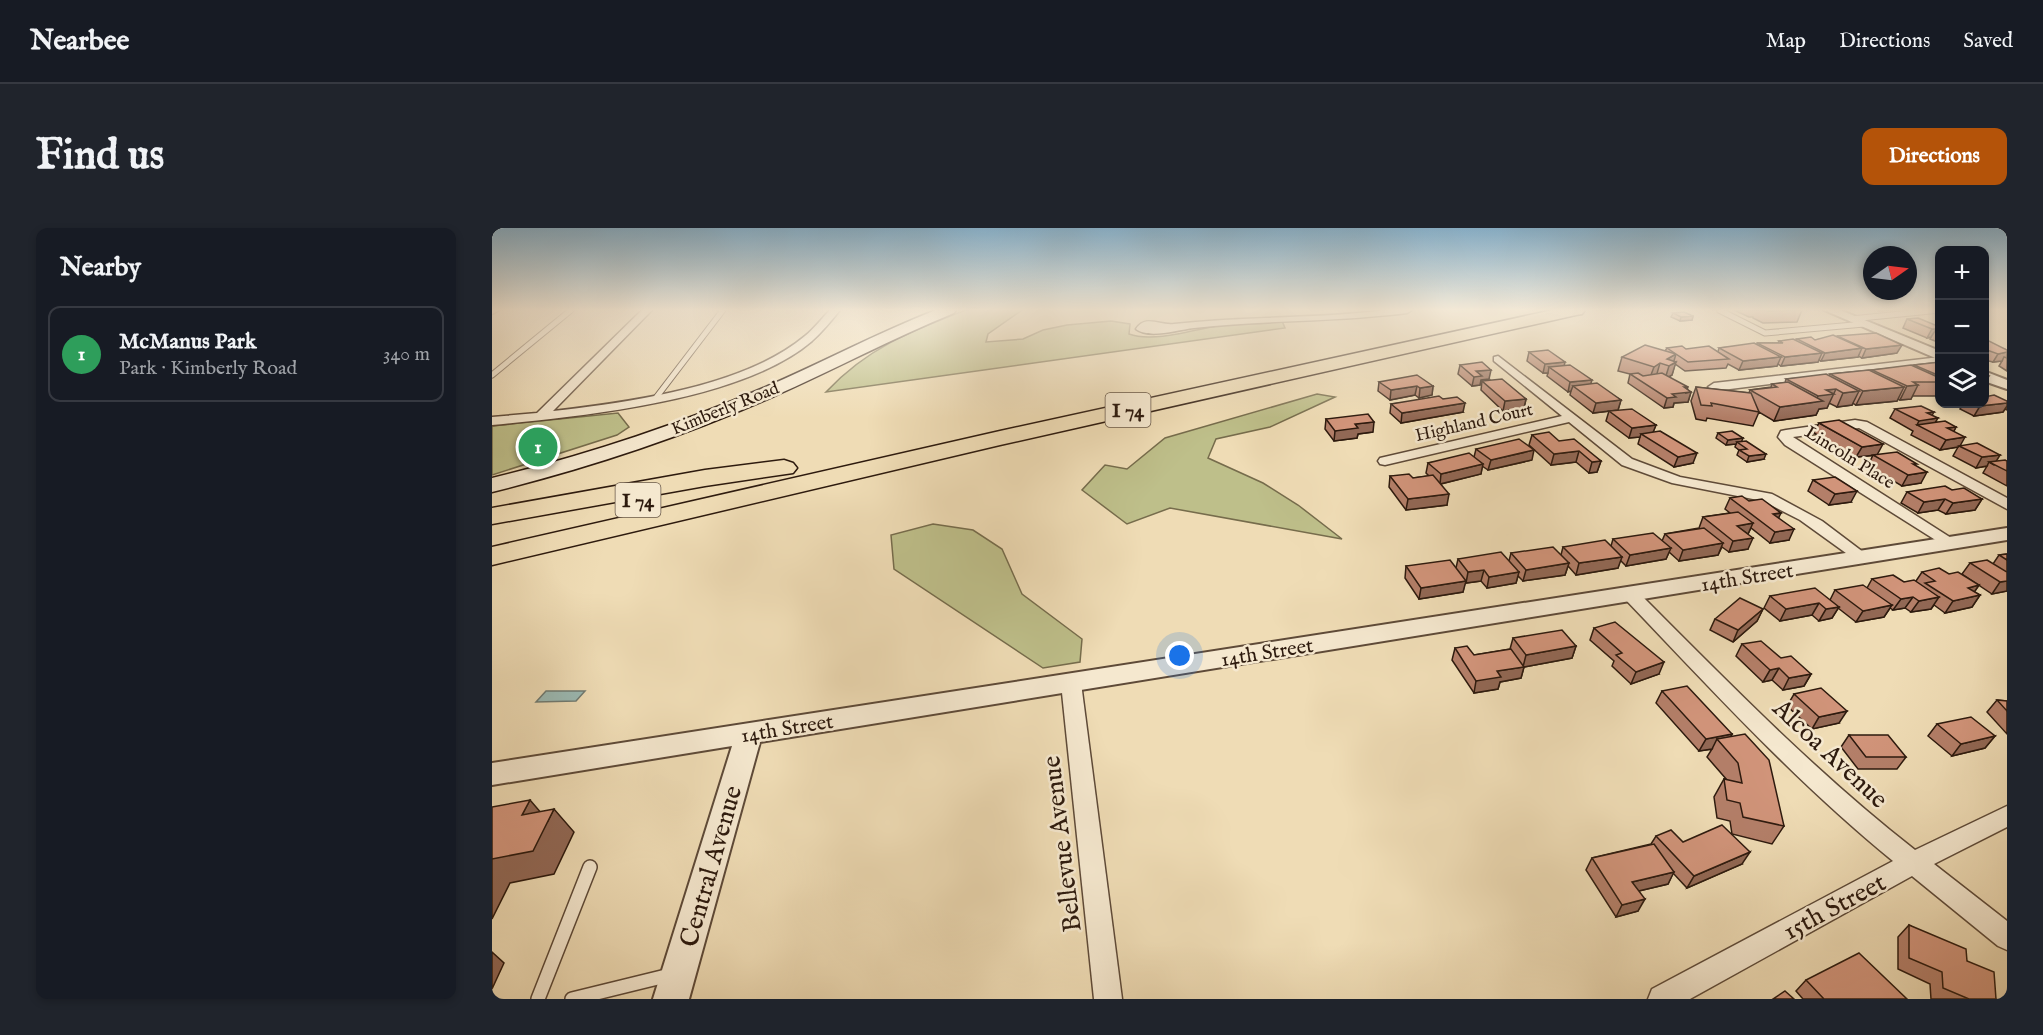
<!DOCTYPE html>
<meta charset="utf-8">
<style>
:root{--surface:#171b24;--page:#20242c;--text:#f1f3f6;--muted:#9ea1a6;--line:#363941;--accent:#b45309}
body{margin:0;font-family:"IM FELL English",serif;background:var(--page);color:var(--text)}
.controls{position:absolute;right:18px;top:18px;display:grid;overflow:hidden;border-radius:12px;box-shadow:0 3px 9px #0003}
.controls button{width:54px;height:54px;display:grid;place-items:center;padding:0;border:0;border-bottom:2px solid var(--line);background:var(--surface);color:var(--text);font:30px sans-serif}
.compass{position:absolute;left:1371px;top:18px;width:54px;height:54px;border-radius:50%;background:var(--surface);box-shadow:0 3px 9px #0003;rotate:76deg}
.you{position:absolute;left:688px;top:428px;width:21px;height:21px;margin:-15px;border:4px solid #fff;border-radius:50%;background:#1a73e8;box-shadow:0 0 0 9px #1a73e833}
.badge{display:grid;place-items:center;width:39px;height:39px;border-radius:50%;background:var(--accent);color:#fff;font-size:20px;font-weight:700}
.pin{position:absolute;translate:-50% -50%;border:3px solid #fff;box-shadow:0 2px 6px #0006}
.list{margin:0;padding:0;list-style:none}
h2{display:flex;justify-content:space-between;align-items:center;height:78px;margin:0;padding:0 24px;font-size:26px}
h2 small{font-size:20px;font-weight:400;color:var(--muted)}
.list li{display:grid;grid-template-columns:39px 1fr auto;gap:18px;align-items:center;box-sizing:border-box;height:96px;margin:0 12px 12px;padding:0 12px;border:2px solid var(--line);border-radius:12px}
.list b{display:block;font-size:22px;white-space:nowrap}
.list p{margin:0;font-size:20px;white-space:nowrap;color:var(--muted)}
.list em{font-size:20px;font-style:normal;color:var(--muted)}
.icon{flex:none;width:33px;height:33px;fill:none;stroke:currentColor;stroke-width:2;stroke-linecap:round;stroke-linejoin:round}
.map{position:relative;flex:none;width:1515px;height:771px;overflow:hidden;border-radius:12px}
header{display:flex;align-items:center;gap:36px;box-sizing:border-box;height:84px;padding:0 30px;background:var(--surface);border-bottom:2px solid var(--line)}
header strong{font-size:28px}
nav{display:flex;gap:33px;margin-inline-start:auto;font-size:21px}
.intro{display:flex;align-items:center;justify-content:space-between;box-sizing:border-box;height:144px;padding:0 36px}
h1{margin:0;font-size:42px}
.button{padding:15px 27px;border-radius:12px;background:var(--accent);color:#fff;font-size:21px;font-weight:700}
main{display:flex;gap:36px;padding:0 36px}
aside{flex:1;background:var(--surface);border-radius:12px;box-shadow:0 3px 9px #0003}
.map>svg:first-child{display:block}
.green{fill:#bebf8a;stroke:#766c4c;stroke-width:1.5}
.water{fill:#9bbab4;stroke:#6f7a72;stroke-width:1.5}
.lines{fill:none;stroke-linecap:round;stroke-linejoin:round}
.service-far1-casing{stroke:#5e4a38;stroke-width:7}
.service-casing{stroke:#5e4a38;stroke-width:16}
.minor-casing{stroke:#5e4a38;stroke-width:3}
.tertiary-casing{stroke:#5e4a38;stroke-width:4}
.secondary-casing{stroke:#2d1a0e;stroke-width:3}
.motorway-casing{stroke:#2d1a0e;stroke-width:3}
.service-far1{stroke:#f5e8cf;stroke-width:5}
.service{stroke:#f5e8cf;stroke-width:13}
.minor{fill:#f5e8cf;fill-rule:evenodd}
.tertiary{fill:#f5e8cf;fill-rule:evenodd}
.secondary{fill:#f5e8cf;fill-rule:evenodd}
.motorway{fill:#efdcb5;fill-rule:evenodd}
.wall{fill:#b47f69;stroke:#2d1a0e;stroke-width:1.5}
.shaded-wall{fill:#926855;stroke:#2d1a0e;stroke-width:1.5}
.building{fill:#d1947a;stroke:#2d1a0e;stroke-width:1.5}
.labels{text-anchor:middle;stroke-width:5;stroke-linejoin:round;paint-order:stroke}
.far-street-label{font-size:18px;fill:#2d1a0e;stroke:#f5e8cf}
.shield{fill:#f5e8cf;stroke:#695848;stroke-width:1.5}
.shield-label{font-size:20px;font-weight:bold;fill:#2d1a0e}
.street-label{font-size:21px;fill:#2d1a0e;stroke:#f5e8cf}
.near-street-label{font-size:26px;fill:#2d1a0e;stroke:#f5e8cf}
</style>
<header>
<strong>Nearbee</strong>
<nav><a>Map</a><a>Directions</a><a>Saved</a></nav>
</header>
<div class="intro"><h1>Find us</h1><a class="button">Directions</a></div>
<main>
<aside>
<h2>Nearby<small></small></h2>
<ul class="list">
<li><span class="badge" style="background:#2e9e5b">1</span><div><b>McManus Park</b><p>Park · Kimberly Road</p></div><em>340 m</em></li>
</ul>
</aside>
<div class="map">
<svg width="1515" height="771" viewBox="0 0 1515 771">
<rect width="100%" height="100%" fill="#efdcb5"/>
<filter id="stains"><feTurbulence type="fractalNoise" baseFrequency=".00333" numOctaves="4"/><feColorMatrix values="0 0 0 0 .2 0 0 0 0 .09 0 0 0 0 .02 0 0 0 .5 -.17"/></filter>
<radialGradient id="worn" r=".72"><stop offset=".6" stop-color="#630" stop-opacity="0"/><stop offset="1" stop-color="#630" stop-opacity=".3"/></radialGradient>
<g class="green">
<path d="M 474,82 L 530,82 L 496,106 L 494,114 L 531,111 L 551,102 L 575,97 L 619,93 L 638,96 L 637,106 C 664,116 713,98 743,95 C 759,94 774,94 790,93 L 793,100 L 334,164 C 375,120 419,103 474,82 Z"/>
<polygon points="825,166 843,169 778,199 724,211 716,230 771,255 806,277 850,311 678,280 635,296 590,262 613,237 635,241 673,210"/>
<polygon points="126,185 137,199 125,207 0,247 0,198"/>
<polygon points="441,296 481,302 510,321 530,366 590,411 588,434 551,440 402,341 399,307"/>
</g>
<polygon class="water" points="54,463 93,463 84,473 44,474"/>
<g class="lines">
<defs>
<g id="service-far1">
<polyline points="1227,82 1273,105 1372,96"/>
<polyline points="1359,91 1448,82"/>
<polyline points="0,147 79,82"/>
<polyline points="163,171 231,82"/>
</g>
<g id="service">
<polyline points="46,771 98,639"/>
<polyline points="80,771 178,747"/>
</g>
<g id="minor">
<polygon points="0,82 7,82 0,86"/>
<path d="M 150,82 L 160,82 L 61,183 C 138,174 252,159 313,108 C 322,101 330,90 338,82 L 348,82 C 340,92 330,104 320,113 C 250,173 91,188 0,197 L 0,189 L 45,185 Z"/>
<path d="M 895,82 L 920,82 L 915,85 C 844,94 773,92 702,100 C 685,102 657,111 644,101 C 654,86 668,98 682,96 C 753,88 824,91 895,82 Z"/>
<polygon points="1006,128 1140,231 1188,249 1280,266 1330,293 1379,330 1371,335 1365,333 1308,292 1271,273 1180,255 1130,237 1077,194 893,237 888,236 886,233 888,230 1070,188 1002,133 1002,129"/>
<polygon points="1448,129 1448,135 1222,163 1216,159 1222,155"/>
<polygon points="1363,192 1375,194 1515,270 1515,281 1367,200 1301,209 1467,315 1459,320 1453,318 1293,217 1286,209 1289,203 1294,202"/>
<path d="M 1139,362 L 1145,363 C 1235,453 1323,544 1423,622 L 1515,578 L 1515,599 L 1442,636 L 1515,693 L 1515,722 L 1506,718 L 1420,648 L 1198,771 L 1156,771 L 1160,761 L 1401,633 C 1304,554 1219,461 1133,371 L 1130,367 L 1133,363 Z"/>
<polygon points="579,448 586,450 589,455 630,771 602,771 569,455 572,450"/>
</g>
<g id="tertiary">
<polygon points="1332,82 1348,82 1448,123 1448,132"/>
<polygon points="1492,143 1515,152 1515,161 1492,153"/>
<polygon points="1515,300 1515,312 268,514 197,771 161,771 240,518 0,557 0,535"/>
</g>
<path id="secondary" d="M 444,82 L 464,82 L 462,85 C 400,110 342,142 280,169 C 190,209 96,240 0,264 L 0,250 C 92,228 182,198 269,161 C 328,136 385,105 444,82 Z"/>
<g id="motorway">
<polygon points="1061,82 1093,82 1090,86 1084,87 508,217 0,337 0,319 508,203"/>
<polygon points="292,232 301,235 305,240 301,245 213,258 0,296 0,280 213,242"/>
</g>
</defs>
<use href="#service-far1" class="service-far1-casing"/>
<use href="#service" class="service-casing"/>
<use href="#minor" class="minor-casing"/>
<use href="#tertiary" class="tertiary-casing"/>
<use href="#secondary" class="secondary-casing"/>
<use href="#motorway" class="motorway-casing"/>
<use href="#service-far1" class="service-far1"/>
<use href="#service" class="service"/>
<use href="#minor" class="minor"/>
<use href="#tertiary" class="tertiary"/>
<use href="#secondary" class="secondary"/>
<use href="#motorway" class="motorway"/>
</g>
<g class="wall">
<polygon points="1242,82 1310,82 1305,94 1271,95 1261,90 1261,89 1257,89"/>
<polygon points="1181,85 1201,88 1200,92 1188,93 1179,89"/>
<polygon points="1415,91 1448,99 1448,115 1438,111 1439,109 1435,110 1411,100"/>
<polygon points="1345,108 1405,125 1370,130 1366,128 1366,129 1329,133 1327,132 1326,134 1289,138 1286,136 1285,138 1247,142 1236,136 1234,140 1193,143 1183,136 1180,147 1177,149 1199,164 1196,174 1182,175 1181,179 1172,180 1136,155 1138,146 1126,143 1130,129 1173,123 1175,120 1226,124 1227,120 1265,117 1265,115 1286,115 1287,113 1304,112 1305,111 1323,112 1344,109"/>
<polygon points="1492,113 1515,122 1515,143 1507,138 1510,133 1501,134 1492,132"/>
<polygon points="1037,124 1072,137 1098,156 1129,172 1126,182 1101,185 1078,167 1079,163 1076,164 1055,148 1056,145 1051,145 1035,133"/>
<polygon points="1448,134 1448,168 1420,168 1419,171 1408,172 1406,171 1405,173 1364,177 1360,175 1360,177 1345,179 1337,175 1335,180 1327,181 1324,187 1282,193 1267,184 1261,198 1215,190 1214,193 1204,191 1199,173 1204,159 1257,165 1258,162 1279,159 1280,156 1293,155 1294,151 1337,148 1338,146 1421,138 1422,137"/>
<polygon points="968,137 997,151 989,152 988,157 980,158 966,146"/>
<polygon points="990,153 1034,171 1032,180 1011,183 989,162"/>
<polygon points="887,154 941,158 940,167 927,170 923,167 898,172 886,163"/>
<polygon points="951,171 971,184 909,195 898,185 899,176"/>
<polygon points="1515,173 1515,182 1513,181 1511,184 1482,188 1468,181 1471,176 1492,176"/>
<polygon points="1403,181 1440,187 1444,194 1464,199 1462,203 1468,217 1504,234 1515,233 1515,258 1491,245 1495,238 1484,240 1461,228 1466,219 1448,222 1419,207 1421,203 1398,190"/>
<polygon points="1117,183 1164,197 1161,204 1201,235 1182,239 1146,216 1148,209 1137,210 1114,193"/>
<polygon points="834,191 881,204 866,206 865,210 842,213 833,201"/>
<polygon points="1327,195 1385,227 1364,229 1322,205"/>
<polygon points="1226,205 1249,214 1272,231 1255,234 1245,227 1247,222 1243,219 1244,216 1234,217 1224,210"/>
<polygon points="1040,207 1067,213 1109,233 1105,244 1097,245 1084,234 1059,237 1037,217"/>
<polygon points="984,221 1040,232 996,242 990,238 989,246 949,256 955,277 914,282 897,259 898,248 921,250 937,248 934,245 936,235 982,229"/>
<polygon points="1381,227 1424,238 1429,255 1410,258 1376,238"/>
<polygon points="1321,252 1359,274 1337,277 1316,263"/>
<polygon points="1460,262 1490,271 1483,282 1454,286 1446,282 1426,285 1409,275 1415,264"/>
<polygon points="1238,270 1257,273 1287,290 1297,312 1278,315 1259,300 1256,306 1256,321 1237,324 1230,319 1226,327 1187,333 1177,324 1174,331 1134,338 1128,332 1126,340 1084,347 1076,338 1073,347 1031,353 1026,348 1024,355 995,360 989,353 974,355 973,354 971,364 927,371 913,350 914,338 964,340 966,331 1017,333 1019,325 1069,327 1071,319 1119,318 1121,311 1170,313 1173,306 1207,300 1211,289 1238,285 1233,281"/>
<polygon points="1515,326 1515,363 1500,366 1470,346 1478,335 1501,336 1507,327"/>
<polygon points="1430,344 1457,346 1487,357 1482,364 1488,367 1480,379 1453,385 1442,377 1439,381 1419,384 1413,380 1401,382 1398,380 1392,389 1364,394 1346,380 1340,390 1327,393 1320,387 1288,393 1272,380 1278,368 1338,372 1343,362 1375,360 1380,351 1412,354 1424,353"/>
<polygon points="1271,381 1265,393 1241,414 1218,402 1223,391"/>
<polygon points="1102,400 1167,446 1139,456 1120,438 1122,433 1098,412"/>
<polygon points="1021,410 1084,418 1080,430 1032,439 1029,450 1008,454 1006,461 982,465 960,432 963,420 982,427 1018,421"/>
<polygon points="1250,416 1289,430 1319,446 1312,458 1291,462 1280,452 1271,454 1244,428"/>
<polygon points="1170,463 1240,506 1239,509 1292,598 1280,616 1240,606 1238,593 1225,590 1222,569 1232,551 1235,552 1215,529 1220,521 1207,523 1164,475"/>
<polygon points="1302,466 1347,495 1320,501 1295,478"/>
<polygon points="1505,472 1515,473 1515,506 1495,484"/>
<polygon points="1445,496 1503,508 1493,520 1460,528 1436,508"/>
<polygon points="1357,507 1414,529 1405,541 1366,541 1349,519"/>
<polygon points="1164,608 1191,614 1250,636 1195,660 1181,645 1176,656 1147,663 1146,683 1124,689 1094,642 1100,630 1159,616"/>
<polygon points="1417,697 1475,733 1504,771 1439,771 1438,756 1406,741 1406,709"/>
<polygon points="1314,752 1415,771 1311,771 1304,763"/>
</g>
<g class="shaded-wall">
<polygon points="1386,82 1401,82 1386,83"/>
<polygon points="1201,88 1200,92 1188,93 1189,89"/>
<polygon points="1440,101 1448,101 1448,105 1443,103 1439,109 1435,110"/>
<polygon points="1410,117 1405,125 1370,130 1374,121"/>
<polygon points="1370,120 1366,129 1329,133 1333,125"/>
<polygon points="1515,124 1515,130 1512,129 1510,133 1501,134 1506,126"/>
<polygon points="1330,125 1326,134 1289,138 1293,129"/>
<polygon points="1184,126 1181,136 1184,134 1180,147 1173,151 1177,138 1175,131"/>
<polygon points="1289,129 1285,138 1247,142 1251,133"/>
<polygon points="1073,134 1071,143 1057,139 1056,145 1051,145 1053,136"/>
<polygon points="1168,135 1164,149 1157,152 1162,139"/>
<polygon points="999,142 997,151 989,152 988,157 980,158 982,149 984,143"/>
<polygon points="1497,148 1492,156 1492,149"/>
<polygon points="1100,152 1097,161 1081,158 1079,163 1076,164 1078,154"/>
<polygon points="1426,157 1419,171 1408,172 1415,158"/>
<polygon points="925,158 923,167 898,172 899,162"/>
<polygon points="941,158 940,167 927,170 928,160"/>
<polygon points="1192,159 1196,159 1194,165 1199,164 1196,174 1182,175 1181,179 1172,180 1175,170 1180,166"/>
<polygon points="1412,159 1405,173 1364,177 1371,163"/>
<polygon points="1344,161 1335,180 1327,181 1324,187 1282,193 1288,179 1323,174 1326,168 1334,162"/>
<polygon points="1367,163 1360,177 1345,179 1351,165"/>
<polygon points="1034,171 1032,180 1011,183 1013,173"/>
<polygon points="1129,172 1126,182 1101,185 1104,175"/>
<polygon points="973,175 971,184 909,195 910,185"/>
<polygon points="1515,175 1515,178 1511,184 1482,188 1488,178"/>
<polygon points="1442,184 1438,191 1446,190 1440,200 1425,197 1427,193 1435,185"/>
<polygon points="882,194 881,204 866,206 865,210 842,213 843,203 863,196"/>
<polygon points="1164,197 1160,207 1149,206 1148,209 1137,210 1140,200"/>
<polygon points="1464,199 1459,209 1455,200"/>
<polygon points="1473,209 1468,218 1467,218 1466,219 1448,222 1454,212"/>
<polygon points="1251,210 1249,215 1245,214 1244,216 1234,217 1236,212"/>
<polygon points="1391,216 1385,227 1364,229 1370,219"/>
<polygon points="1042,222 1040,232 996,242 999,232"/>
<polygon points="1087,223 1084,234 1059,237 1062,226"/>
<polygon points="1205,225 1201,235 1182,239 1186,229"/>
<polygon points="1274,226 1272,231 1255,234 1257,228"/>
<polygon points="1508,227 1502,237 1497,234 1495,238 1484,240 1490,229"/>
<polygon points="1109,233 1105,244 1097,245 1100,234"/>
<polygon points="991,236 989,246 948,256 949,246"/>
<polygon points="1435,244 1429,255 1410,258 1416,247"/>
<polygon points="1365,263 1359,274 1337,277 1343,266"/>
<polygon points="957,266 955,277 914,282 916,271"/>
<polygon points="1453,271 1446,282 1426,285 1432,274"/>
<polygon points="1490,271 1483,282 1454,286 1461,275"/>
<polygon points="1289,285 1284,295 1281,286"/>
<polygon points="1261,295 1256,306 1245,298"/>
<polygon points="1302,301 1297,312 1278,315 1283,304"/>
<polygon points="1261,310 1256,321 1237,324 1241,313"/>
<polygon points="1231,315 1226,327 1187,333 1191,322"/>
<polygon points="1179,320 1174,331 1134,338 1138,327"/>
<polygon points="1130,329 1126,340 1084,347 1087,335"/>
<polygon points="1077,335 1073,347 1031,353 1034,342"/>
<polygon points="992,342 989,353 974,355 976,344"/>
<polygon points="1027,344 1024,355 995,360 997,349"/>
<polygon points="974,353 971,364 927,371 929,360"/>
<polygon points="1515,353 1515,363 1500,366 1508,354"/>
<polygon points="1487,357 1479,369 1476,360"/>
<polygon points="1488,367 1480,379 1453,385 1461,373"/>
<polygon points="1421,369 1413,380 1401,382 1409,371"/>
<polygon points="1447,369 1439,381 1419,384 1427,373"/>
<polygon points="1327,375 1320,387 1288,393 1294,381"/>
<polygon points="1400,377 1392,389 1364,394 1371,383"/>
<polygon points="1347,379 1340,390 1327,393 1334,381"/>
<polygon points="1271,381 1265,393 1241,414 1246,402"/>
<polygon points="1084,418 1080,430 1032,439 1029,450 1008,454 1006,461 982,465 984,453 1005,443 1031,439 1034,427"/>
<polygon points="1172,434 1167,446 1139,456 1144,444"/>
<polygon points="1287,440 1280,452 1271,454 1278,442"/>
<polygon points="1319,446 1312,458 1291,462 1297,450"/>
<polygon points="1355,483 1347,495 1320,501 1327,489"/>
<polygon points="1240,506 1234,518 1225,511 1220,521 1207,523 1214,511"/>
<polygon points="1503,508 1493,520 1460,528 1469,516"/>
<polygon points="38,572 56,593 62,581 82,604 62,646 18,655 0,691 0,631 30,587"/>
<polygon points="1258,624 1250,636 1195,660 1202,648"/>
<polygon points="1182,644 1176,656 1134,666 1140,654"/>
<polygon points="1153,671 1146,683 1124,689 1130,677"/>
<polygon points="0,724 12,735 0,761"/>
</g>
<g class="building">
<polygon points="1273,82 1303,82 1276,83"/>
<polygon points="1192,84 1201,88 1189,89 1181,85"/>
<polygon points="1426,90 1448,99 1448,101 1440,101 1415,91"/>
<polygon points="1384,105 1410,117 1374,121 1345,108"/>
<polygon points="1341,107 1370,120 1333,125 1305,111 1319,109 1323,112"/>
<polygon points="1301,111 1330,125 1293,129 1265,115 1291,115 1287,113"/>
<polygon points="1492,113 1497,113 1515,122 1515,124 1506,126 1492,121"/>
<polygon points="1262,115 1289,129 1251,133 1227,120"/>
<polygon points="1153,117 1184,126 1175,131 1184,134 1177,138 1168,135 1162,139 1130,129"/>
<polygon points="1190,118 1194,121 1217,118 1237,131 1196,134 1175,120"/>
<polygon points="1056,122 1073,134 1053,136 1037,124"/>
<polygon points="990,134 999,142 984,143 990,148 982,149 968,137"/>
<polygon points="1448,134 1448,148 1422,137"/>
<polygon points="1078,137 1100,152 1078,154 1057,139"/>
<polygon points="1419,137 1448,150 1448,154 1421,154 1426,157 1415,158 1380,142"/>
<polygon points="1377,142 1412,159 1371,163 1338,146"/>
<polygon points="1146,145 1151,148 1170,145 1196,159 1192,159 1199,164 1180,166 1184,169 1175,170 1138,146"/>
<polygon points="1334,146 1367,163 1351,165 1344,161 1334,162 1342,166 1326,168 1294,151"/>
<polygon points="925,147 941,158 928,160 925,158 899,162 887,154"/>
<polygon points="1010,151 1034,171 1013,173 990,153"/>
<polygon points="1296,154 1331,173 1288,179 1258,162 1285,159 1280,156"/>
<polygon points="1105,155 1129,172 1104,175 1081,158"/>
<polygon points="1204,159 1259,165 1267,184 1219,175 1220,178 1209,177"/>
<polygon points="1502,167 1515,173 1515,175 1488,178 1483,176 1492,176 1492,169"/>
<polygon points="947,168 951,171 965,169 973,175 910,185 899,176"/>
<polygon points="1429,178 1442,184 1435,185 1446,190 1427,193 1403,181"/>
<polygon points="1140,181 1164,197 1140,200 1117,183"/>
<polygon points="876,186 882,194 863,196 866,200 843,203 834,191"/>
<polygon points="1347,192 1391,216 1370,219 1327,195"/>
<polygon points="1453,193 1464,199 1455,200 1473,209 1454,212 1425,197"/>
<polygon points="1168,203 1205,225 1186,229 1149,206"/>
<polygon points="1240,203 1251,210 1236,212 1226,205"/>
<polygon points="1057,204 1067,213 1082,211 1109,233 1100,234 1087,223 1062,226 1040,207"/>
<polygon points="1027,211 1042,222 999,232 984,221"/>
<polygon points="1254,213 1274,226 1257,228 1247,222 1255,221 1245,214"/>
<polygon points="1485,215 1508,227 1490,229 1467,218"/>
<polygon points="1405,224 1425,236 1421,236 1435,244 1416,247 1381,227"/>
<polygon points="977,225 991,236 949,246 936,235"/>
<polygon points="1513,232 1515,233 1515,243 1497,234"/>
<polygon points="917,246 921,250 941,247 957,266 916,271 898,248"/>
<polygon points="1343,249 1365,263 1343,266 1321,252"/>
<polygon points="1453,258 1460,262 1472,260 1490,271 1461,275 1453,271 1432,274 1415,264"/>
<polygon points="1250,268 1257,273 1270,271 1289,285 1281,286 1302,301 1283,304 1238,270"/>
<polygon points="1246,284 1261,295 1245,298 1261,310 1241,313 1211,289"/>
<polygon points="1212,300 1231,315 1191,322 1173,306"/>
<polygon points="1161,305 1179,320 1138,327 1121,311"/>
<polygon points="1113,312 1130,329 1087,335 1071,319"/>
<polygon points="1061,319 1077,335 1034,342 1019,325"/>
<polygon points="1009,324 1027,344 997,349 992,342 976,344 966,331"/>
<polygon points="1515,326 1515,332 1507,327"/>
<polygon points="958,332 974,353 929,360 914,338"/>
<polygon points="1495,332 1515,344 1515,353 1508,354 1478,335"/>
<polygon points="1447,340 1457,346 1466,344 1487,357 1476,360 1488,367 1461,373 1433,355 1443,353 1430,344"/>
<polygon points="1401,347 1412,354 1422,352 1447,369 1427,373 1421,369 1409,371 1380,351"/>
<polygon points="1371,357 1400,377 1371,383 1343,362"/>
<polygon points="1323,360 1347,379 1334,381 1327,375 1294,381 1278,368"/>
<polygon points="1248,370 1271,381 1246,402 1223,391"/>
<polygon points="1123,394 1172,434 1144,444 1124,427 1130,425 1102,400"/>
<polygon points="1070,402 1084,418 1034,427 1021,410"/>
<polygon points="1269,413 1289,430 1299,428 1319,446 1297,450 1287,440 1278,442 1250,416"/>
<polygon points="975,418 982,427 1019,421 1032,439 1005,443 1009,449 984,453 963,420"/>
<polygon points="1195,458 1240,506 1214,511 1170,463"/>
<polygon points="1329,460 1355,483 1327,489 1302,466"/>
<polygon points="1505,472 1515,473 1515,483"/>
<polygon points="1479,489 1503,508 1469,516 1445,496"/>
<polygon points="1253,506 1277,532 1292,598 1251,589 1248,575 1235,572 1232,551 1250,555 1246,535 1225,511"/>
<polygon points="1357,507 1396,507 1414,529 1374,529"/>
<polygon points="38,572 30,587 62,581 41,623 0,631 0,579"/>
<polygon points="1230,597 1258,624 1202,648 1164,608 1179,602 1191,614"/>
<polygon points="1162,616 1182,644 1140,654 1153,671 1130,677 1100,630"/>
<polygon points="1417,697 1474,721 1475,733 1502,744 1504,771 1477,771 1451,760 1450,744 1417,730"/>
<polygon points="1367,725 1415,771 1332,771 1314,752"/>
<polygon points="1293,763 1302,771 1281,771"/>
</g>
<linearGradient id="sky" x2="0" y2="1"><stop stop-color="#89b6d3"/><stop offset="0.43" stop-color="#f8efde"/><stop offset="1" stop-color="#f8efde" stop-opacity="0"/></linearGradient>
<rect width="1515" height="190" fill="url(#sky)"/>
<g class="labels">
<g class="far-street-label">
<text transform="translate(233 180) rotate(-22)" y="6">Kimberly Road</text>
<text transform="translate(982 194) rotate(-13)" y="6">Highland Court</text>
<text transform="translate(1358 229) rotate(32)" y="6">Lincoln Place</text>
</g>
<g class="shield">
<rect x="613.5" y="165" width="45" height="34" rx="4.5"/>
<rect x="123.5" y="255" width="45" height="34" rx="4.5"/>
</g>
<g class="shield-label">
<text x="636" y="189">I 74</text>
<text x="146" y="279">I 74</text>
</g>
<g class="street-label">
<text transform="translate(1255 349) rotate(-9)" y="7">14th Street</text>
<text transform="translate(775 424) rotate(-9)" y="7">14th Street</text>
<text transform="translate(295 500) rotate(-9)" y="7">14th Street</text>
</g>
<g class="near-street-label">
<text transform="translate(1339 525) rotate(43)" y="9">Alcoa Avenue</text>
<text transform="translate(569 616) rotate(-97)" y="9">Bellevue Avenue</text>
<text transform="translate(218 638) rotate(-74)" y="9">Central Avenue</text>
<text transform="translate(1342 678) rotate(-28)" y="9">15th Street</text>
</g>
</g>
<rect width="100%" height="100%" filter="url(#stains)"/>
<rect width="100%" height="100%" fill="url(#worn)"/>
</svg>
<div class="controls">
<button>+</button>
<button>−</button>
<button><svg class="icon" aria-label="layers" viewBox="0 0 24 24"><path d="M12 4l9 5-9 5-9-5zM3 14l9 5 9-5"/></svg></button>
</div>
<svg class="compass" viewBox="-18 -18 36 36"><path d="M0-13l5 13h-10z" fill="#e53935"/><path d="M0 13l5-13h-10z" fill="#9ea1a6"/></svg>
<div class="you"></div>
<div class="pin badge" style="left:46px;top:219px;background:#2e9e5b">1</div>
</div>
</main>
